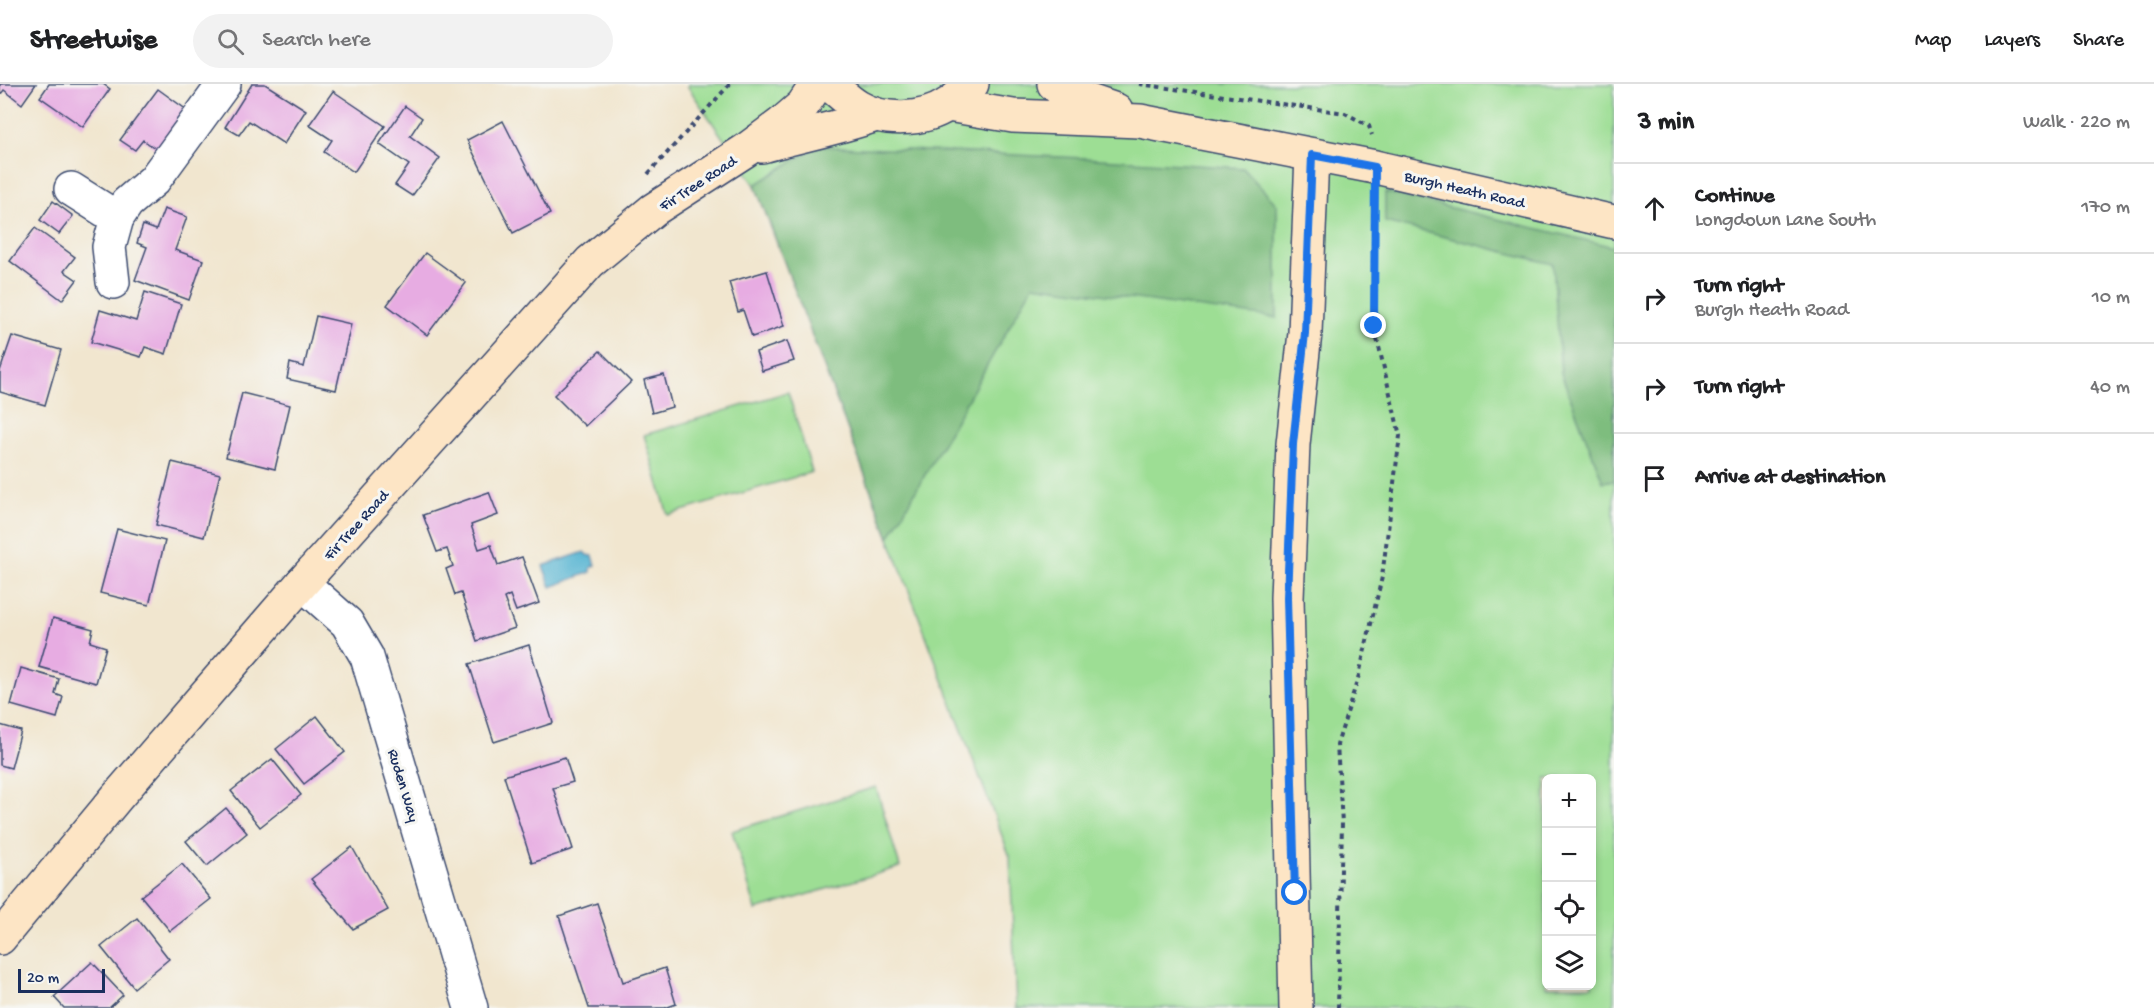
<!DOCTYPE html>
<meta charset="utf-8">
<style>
:root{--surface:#fff;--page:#f2f2f2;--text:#202124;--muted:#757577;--line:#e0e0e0}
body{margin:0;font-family:"Gochi Hand",sans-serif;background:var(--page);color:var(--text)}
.controls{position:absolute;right:18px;bottom:18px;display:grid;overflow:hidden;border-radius:9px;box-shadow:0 3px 9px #0003}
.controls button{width:54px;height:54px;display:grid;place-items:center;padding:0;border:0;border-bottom:2px solid var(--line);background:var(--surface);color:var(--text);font:30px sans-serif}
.scale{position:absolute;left:18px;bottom:15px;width:87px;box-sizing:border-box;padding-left:6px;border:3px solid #1b2f5e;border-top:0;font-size:16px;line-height:21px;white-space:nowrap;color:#1b2f5e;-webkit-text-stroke:4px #f6f6f2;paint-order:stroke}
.stop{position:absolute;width:18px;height:18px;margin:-14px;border:4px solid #1a73e8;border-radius:50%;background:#fff}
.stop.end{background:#1a73e8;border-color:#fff;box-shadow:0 2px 6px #0008}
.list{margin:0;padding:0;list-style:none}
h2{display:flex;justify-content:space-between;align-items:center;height:78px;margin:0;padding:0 24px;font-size:26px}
h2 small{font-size:20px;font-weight:400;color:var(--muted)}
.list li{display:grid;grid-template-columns:39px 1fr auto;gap:18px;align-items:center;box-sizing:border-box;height:90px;padding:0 24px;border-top:2px solid var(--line)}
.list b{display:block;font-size:22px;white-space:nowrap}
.list p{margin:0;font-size:20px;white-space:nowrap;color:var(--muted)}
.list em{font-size:20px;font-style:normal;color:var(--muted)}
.icon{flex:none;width:33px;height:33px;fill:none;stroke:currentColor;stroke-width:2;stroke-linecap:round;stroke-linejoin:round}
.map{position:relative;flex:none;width:1614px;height:924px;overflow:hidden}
header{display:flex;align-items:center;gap:36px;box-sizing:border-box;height:84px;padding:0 30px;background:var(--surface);border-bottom:2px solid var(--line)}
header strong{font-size:28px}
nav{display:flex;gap:33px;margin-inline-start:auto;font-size:21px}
.search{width:420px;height:54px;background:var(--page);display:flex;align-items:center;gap:15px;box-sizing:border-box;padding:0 21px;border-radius:33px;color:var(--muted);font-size:22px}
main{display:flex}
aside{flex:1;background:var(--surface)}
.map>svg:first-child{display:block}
.green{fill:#9dde94;stroke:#5c8679;stroke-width:1.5;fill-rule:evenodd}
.forest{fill:#7ebd7e;stroke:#4c766e;stroke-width:1.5}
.water{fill:#53b3d1;stroke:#377198;stroke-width:1.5}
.building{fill:#e7ace2}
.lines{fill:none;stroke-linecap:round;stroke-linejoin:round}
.street-casing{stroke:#3b4a6f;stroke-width:36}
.secondary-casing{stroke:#3b4a6f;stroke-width:36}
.path{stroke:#3b4a6f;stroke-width:4;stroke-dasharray:4.5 4.5;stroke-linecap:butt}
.street{stroke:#fff;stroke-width:33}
.secondary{stroke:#fde5c5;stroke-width:33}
.route{stroke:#1a73e8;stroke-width:8}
.labels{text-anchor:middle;stroke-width:6;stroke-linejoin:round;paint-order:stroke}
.street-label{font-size:16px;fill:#1b2f5e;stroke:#f6f6f2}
</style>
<header>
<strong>Streetwise</strong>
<div class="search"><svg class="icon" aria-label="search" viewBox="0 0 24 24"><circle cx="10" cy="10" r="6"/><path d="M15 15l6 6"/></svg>Search here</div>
<nav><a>Map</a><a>Layers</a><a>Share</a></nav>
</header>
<main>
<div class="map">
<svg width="1614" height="924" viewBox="0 0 1614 924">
<rect width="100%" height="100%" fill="#f6f6f2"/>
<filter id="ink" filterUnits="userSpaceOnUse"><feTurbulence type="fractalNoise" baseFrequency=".0167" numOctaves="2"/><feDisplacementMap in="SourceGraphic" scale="12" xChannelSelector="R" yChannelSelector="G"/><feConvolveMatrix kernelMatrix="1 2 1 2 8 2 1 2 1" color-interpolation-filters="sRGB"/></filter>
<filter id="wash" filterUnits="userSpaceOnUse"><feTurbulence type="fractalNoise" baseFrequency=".008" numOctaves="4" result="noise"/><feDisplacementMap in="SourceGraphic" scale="24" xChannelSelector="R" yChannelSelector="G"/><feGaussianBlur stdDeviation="1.35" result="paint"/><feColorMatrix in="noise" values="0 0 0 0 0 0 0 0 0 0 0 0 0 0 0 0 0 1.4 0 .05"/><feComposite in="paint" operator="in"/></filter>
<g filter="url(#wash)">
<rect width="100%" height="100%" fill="#f1e6cf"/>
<g class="green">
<path d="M 689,0 L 1614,0 L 1614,924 L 1016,924 L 1010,773 L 755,101 L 688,3 ZM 1546,694 L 1592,694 L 1592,902 L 1546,902 Z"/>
<polygon points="788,308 812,388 668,431 644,351"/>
<polygon points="876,703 900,783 756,826 732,747"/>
</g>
<g class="forest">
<polygon points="817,62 1083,74 1243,84 1277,121 1277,234 1033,201 889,454 755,101"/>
<polygon points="1385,108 1614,163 1614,396 1603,398 1561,289 1553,180 1385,138"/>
</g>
<polygon class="water" points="584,468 587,471 593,472 596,481 591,484 591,488 551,503 543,482"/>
<g id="blocks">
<g class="building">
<polygon points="0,0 36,0 22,20 4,6 0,11"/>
<polygon points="49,0 103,0 110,5 83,43 40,13"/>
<polygon points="252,0 265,0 306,26 284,60 249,37 239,51 225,43"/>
<polygon points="158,5 191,29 162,69 143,56 135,66 120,56"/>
<polygon points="333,7 385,42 354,88 324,68 332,56 309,41"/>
<polygon points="405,22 422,34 410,52 440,74 412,112 395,101 409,81 379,60"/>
<polygon points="503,37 550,130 513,149 467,56"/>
<polygon points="53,117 73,132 59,150 40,136"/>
<polygon points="164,125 187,133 175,166 203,176 189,216 135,196 147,163 137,159 143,141 156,146"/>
<polygon points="35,144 75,173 64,187 77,196 62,216 10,177"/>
<polygon points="425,169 466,199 427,251 387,221"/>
<polygon points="767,187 784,242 752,253 743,226 738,228 729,198"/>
<polygon points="145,208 181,220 166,270 145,263 141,273 91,258 100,226 136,237"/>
<polygon points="316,232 351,240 336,306 287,295 290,279 304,283"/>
<polygon points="12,252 61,266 45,321 0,308 0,287"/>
<polygon points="787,257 794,277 762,287 756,268"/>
<polygon points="600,267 631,298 585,342 554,311"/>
<polygon points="664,291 672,323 652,329 644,296"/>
<polygon points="242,309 290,321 275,385 226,373"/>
<polygon points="172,378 220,390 204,453 156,441"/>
<polygon points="489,408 498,431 471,441 479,465 491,461 498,481 522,473 539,519 516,527 510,511 504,514 515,544 477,557 461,509 455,511 446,485 453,482 447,465 437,468 423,431"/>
<polygon points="117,445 165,457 149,521 100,509"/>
<polygon points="53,534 93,545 90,558 106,563 96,599 39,583"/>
<polygon points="529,561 553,639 494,658 469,580"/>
<polygon points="21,584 59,595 55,610 63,613 57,634 11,621"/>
<polygon points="317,632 345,668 304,700 276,665"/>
<polygon points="0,641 21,647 11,684 0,681"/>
<polygon points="565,673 573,698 553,704 573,765 532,779 504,692"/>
<polygon points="272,675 301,711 260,743 231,707"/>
<polygon points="226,724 247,749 207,782 186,757"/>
<polygon points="352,763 388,826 353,845 311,795"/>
<polygon points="182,780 211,815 170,847 141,812"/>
<polygon points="597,819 623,898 665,884 676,920 665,924 589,924 559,832"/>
<polygon points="137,834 169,875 134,904 101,863"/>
<polygon points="92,878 123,911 109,924 64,924 54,913"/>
</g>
</g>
</g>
<g filter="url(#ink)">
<use href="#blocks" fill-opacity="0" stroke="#3b4a6f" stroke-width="1.5"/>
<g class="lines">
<defs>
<g id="street">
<polyline points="71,105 117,134 127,119 154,96 224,0"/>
<polyline points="113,198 109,163 117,134"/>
<polyline points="302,499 347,539 367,573 471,924"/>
</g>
<g id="secondary">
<path d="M 829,0 C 839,8 848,17 858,23 C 883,38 923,37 947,21 C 956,16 964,7 972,0"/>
<polyline points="1054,0 1063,8 1116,26"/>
<polyline points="948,21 1013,32 1140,37 1375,83 1614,138"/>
<path d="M 762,62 C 801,51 839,44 876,31"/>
<polyline points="0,854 117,713 302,499 590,178 653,126 746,66 781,40 803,21 817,0"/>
<polyline points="1296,924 1287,514 1293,360 1305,249 1312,71"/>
</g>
</defs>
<use href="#street" class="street-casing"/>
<use href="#secondary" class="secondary-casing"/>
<g class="path">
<polyline points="1139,0 1345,29 1369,42 1372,51"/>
<polyline points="648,90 730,0"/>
<polyline points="1338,924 1342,739 1337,661 1359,591 1382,493 1400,352 1374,242 1374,115"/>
</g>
<use href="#street" class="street"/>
<use href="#secondary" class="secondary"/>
</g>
</g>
<g class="lines" filter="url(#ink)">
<polyline class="route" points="1295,809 1287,514 1293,360 1305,249 1312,71 1375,83 1374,242"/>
</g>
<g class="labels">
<g class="street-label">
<text transform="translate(697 98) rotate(-33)" y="6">Fir Tree Road</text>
<text transform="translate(1465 104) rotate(13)" y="6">Burgh Heath Road</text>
<text transform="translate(355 440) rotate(-48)" y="6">Fir Tree Road</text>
<text transform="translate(405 701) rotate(73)" y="6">Ruden Way</text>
</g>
</g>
</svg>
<div class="controls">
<button>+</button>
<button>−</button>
<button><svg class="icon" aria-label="locate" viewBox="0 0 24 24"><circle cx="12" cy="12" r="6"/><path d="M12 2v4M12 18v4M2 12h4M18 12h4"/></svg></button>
<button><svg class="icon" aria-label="layers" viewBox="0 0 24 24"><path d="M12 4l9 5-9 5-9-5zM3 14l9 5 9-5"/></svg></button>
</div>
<div class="scale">20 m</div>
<div class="stop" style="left:1295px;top:809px"></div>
<div class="stop end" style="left:1374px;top:242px"></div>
</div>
<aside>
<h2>3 min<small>Walk · 220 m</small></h2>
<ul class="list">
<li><svg class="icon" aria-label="ahead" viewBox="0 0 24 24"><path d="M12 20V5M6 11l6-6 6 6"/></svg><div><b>Continue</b><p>Longdown Lane South</p></div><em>170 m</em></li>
<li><svg class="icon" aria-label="right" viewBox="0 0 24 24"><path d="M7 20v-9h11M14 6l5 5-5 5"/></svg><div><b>Turn right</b><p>Burgh Heath Road</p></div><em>10 m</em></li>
<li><svg class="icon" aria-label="right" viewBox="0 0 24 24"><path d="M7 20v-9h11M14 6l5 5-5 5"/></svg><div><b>Turn right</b></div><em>40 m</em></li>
<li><svg class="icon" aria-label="arrive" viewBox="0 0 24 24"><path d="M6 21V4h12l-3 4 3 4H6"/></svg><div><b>Arrive at destination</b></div></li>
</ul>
</aside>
</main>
